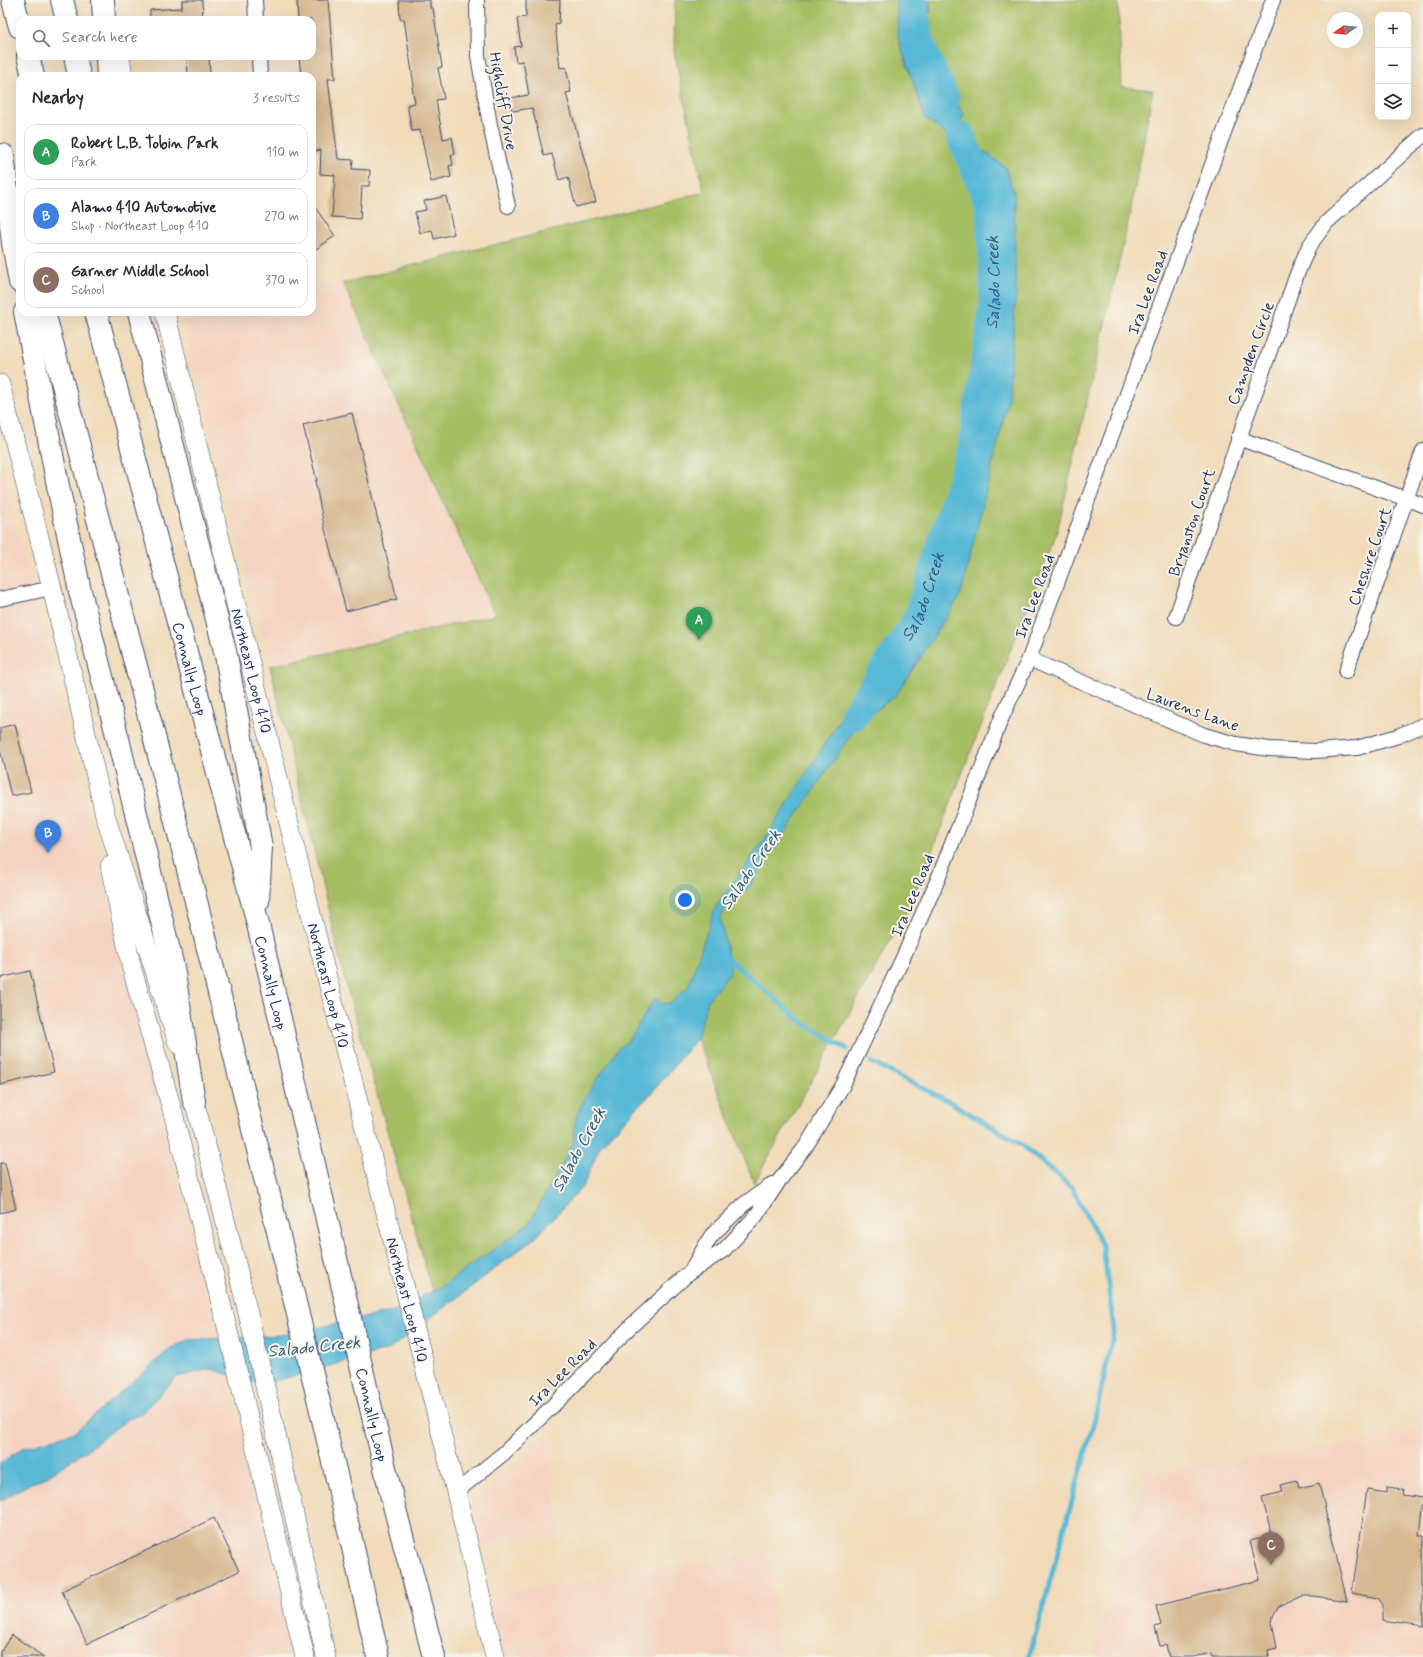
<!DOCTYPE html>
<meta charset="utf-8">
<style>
:root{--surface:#fff;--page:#f2f2f3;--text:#2b2b33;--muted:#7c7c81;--line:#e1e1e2;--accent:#2563eb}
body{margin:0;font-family:Mynerve,sans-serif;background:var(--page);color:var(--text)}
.controls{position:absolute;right:12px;top:12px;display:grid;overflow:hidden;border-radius:8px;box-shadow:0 4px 16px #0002}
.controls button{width:36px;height:36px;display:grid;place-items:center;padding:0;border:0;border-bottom:1px solid var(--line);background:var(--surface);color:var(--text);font:20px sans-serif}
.compass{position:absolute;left:1327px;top:12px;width:36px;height:36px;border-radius:50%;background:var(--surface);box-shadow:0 4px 16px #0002;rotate:256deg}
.you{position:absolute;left:685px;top:900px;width:14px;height:14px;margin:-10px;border:3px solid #fff;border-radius:50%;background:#1a73e8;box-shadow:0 0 0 6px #1a73e833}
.badge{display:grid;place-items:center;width:26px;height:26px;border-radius:50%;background:var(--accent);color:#fff;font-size:13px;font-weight:700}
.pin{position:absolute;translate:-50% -33px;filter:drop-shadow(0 1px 2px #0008)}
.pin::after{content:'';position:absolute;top:21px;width:14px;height:12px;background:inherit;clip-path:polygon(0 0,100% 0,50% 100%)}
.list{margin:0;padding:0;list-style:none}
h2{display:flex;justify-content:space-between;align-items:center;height:52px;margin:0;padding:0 16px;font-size:17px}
h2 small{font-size:13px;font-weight:400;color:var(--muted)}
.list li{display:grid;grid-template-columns:26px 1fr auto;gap:12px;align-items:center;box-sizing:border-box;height:56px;margin:0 8px 8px;padding:0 8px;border:1px solid var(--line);border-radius:12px}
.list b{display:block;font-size:15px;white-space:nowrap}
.list p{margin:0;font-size:13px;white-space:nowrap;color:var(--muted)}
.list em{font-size:13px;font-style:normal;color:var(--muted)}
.icon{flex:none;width:22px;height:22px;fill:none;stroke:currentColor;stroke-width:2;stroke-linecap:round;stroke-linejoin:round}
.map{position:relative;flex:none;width:1423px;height:1657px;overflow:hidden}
.search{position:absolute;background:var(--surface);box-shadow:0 4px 16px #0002;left:16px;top:16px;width:300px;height:44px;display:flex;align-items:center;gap:10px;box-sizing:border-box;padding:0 14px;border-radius:12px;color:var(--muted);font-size:15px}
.panel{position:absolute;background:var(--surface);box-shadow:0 4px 16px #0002;left:16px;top:72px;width:300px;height:244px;border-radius:12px}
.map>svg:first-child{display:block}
.built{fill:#f4d3c0}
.green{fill:#a6be63;stroke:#607660}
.water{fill:#59b9d7;stroke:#3a749a}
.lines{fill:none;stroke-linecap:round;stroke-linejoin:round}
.stream{stroke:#59b9d7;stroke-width:5}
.river{stroke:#59b9d7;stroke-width:29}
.building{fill:#d6b891}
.minor-casing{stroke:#3b496c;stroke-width:16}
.secondary-casing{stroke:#3b496c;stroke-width:20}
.motorway-casing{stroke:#3b496c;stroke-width:24}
.minor{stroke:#fff;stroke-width:14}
.secondary{stroke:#fff;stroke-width:19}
.motorway{stroke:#fff;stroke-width:22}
.labels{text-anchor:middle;stroke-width:4;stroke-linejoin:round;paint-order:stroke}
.street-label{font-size:16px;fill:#1b2f5e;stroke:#f7f3e8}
.water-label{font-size:17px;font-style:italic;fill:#2e5882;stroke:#f7f3e8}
</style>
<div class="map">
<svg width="1423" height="1657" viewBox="0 0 1423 1657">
<rect width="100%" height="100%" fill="#f7f3e8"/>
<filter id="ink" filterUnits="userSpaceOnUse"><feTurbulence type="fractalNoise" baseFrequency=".025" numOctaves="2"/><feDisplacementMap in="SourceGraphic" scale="8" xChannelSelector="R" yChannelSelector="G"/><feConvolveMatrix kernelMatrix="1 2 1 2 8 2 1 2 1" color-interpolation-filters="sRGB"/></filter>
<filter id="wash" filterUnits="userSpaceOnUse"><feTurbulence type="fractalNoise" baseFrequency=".012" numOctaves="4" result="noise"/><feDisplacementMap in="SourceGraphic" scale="16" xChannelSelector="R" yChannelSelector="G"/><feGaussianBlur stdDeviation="0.9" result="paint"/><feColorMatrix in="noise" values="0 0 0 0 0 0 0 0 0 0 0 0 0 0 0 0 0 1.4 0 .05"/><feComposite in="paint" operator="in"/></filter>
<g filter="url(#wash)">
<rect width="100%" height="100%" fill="#f1dbba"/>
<g class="built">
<polygon points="343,283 495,615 270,666 182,319 215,312 312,312 312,290"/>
<polygon points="2,465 39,623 297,1657 0,1657 0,466"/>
<polygon points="1423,1431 1423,1657 1092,1657 1147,1473"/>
<polygon points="547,1435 560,1534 475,1544 468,1517 476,1496"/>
<polygon points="768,1553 782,1657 504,1657 487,1595"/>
</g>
<polygon class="green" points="675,0 1118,0 1122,87 1153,90 1130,214 1057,532 911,904 754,1183 697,1038 655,1089 600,1146 583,1186 536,1237 438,1312 345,980 270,666 495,615 343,283 704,192 674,52"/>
<polygon class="water" points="896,0 929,0 931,13 922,8 921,51 964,114 960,123 972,131 978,147 1005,167 1014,193 1016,295 1008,400 961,594 896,695 858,724 747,890 726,908 720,917 731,972 708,1000 697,1038 655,1089 600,1146 583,1186 536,1237 390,1349 261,1385 211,1369 177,1377 140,1415 128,1419 87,1450 41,1480 31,1483 0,1501 0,1463 23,1448 75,1432 171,1348 188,1340 282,1335 391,1312 441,1287 529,1224 573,1144 576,1117 586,1096 619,1048 629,1041 655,998 662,1004 671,1003 688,987 716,906 763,842 843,715 900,658 914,638 945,566 962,502 962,456 991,359 995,323 997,202 988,177 965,166 953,153 947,135 925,118 898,38"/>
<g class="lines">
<g class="stream">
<polyline points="724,955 803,1023 847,1049"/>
<polyline points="871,1062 948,1101 1021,1144 1072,1188 1103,1247 1114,1330 1095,1418 1029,1657"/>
</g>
<g class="river">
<polyline points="912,0 921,45 945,98"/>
<path id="s1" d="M 854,716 L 917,620 L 972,449 L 994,306 L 991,207 L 961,136"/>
</g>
</g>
<g id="blocks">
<g class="building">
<polygon points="182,0 202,0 203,20 150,20 150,10 182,8"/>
<polygon points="297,0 328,0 335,79 328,79 338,159 353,160 352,169 370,170 369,186 362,186 360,219 332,217 335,175 320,174 321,150 312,151 312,76 301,76 299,56 312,56 312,20 298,20"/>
<polygon points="399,0 430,0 430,8 433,8 442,67 438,68 444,99 436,100 443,139 452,137 455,154 451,155 453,165 449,166 451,177 431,182 420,130 412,131 407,105 415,103 412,87 414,86 404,19 400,19"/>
<polygon points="526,0 560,0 559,23 555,24 560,68 566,67 571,92 566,93 596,202 576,207 568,177 559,180 552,154 544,156 532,108 512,111 510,98 529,95 523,61 516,62 514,47 521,46 517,18 526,17"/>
<polygon points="187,56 209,56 210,76 188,76"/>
<polygon points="446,196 454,234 434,239 432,230 420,233 415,212 426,210 424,201"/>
<polygon points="312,203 335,236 312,252"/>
<polygon points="352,413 397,599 346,611 324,525 315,481 317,481 303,425"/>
<polygon points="15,724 31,792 11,796 0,749 0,728"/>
<polygon points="30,971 54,1072 0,1085 0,978"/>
<polygon points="0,1163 5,1163 16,1209 0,1213"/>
<polygon points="1297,1481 1299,1488 1319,1483 1347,1601 1314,1596 1303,1596 1286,1602 1278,1607 1273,1616 1272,1623 1277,1648 1268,1650 1269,1657 1212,1657 1211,1653 1194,1657 1169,1657 1166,1645 1160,1646 1155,1627 1161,1625 1156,1606 1260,1580 1250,1541 1272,1536 1262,1497 1283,1492 1281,1485"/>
<polygon points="1387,1487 1403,1489 1402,1495 1423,1498 1419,1536 1423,1536 1423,1626 1382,1620 1382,1605 1377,1598 1352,1593 1367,1490 1387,1493"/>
<polygon points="214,1518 239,1571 87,1644 62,1591"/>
<polygon points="12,1635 44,1657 0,1657 0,1652"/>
</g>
</g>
</g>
<g filter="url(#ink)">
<use href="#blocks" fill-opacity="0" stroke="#3b496c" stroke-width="1"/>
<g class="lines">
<defs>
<g id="minor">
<polyline points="255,0 256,20"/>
<polyline points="477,0 478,56 490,125 508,206"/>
<polyline points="259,56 260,76"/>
<polyline points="1238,438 1423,505"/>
<polyline points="0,599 52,588"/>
<polyline points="1176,617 1297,274 1309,246 1327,222 1423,135"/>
<polyline points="1029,659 1204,735 1236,744 1269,749 1315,751 1357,748 1398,736 1423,725"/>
<polyline points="1346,672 1423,451"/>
<polyline points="693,1267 711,1236 744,1204 773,1184"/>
<polyline points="456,1492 504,1453 571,1388 631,1326 689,1273 724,1250 756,1216 779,1181 806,1146 843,1085 902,960 938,879 1002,717 1029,659 1273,0"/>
</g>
<g id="secondary">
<polyline points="120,56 123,76"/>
<path id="s2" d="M 165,312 L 311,914 L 456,1492 L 495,1657"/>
<polyline points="0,384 52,588 105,815 178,1043"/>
<polyline points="110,866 132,969 173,1113 227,1327 305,1657"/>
<path d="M 190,1086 C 242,1274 283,1466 326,1657"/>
</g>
<g id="motorway">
<polyline points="13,0 20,27"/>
<polyline points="62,0 67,20"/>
<polyline points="103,0 104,20"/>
<polyline points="28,56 33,76"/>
<polyline points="75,56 79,76"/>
<polyline points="107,56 108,76"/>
<polyline points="3,155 13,243 20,282"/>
<polyline points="25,312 57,481 80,591 119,743 173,967 194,1101"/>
<path d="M 44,312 C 161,759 276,1206 378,1657"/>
<path id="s3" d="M 96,312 L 257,920 L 392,1498 L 434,1657"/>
<polyline points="139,312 226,655 261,847 258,901"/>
</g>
</defs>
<use href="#minor" class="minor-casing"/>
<use href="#secondary" class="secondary-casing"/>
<use href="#motorway" class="motorway-casing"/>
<use href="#minor" class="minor"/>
<use href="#secondary" class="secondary"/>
<use href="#motorway" class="motorway"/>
</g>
</g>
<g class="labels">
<g class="street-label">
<text transform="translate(504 101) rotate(80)" y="6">Highcliff Drive</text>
<text transform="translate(1147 292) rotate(-70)" y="6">Ira Lee Road</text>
<text transform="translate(1250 353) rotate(-70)" y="6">Campden Circle</text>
<text transform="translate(1191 522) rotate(-71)" y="6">Bryanston Court</text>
<text transform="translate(1369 556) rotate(-71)" y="6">Cheshire Court</text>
<text transform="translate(1034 596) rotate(-70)" y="6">Ira Lee Road</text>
<text dy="6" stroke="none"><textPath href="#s3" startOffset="369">Connally Loop</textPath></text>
<text dy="6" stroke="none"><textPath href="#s2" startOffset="369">Northeast Loop 410</textPath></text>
<text transform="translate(1193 709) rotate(20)" y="6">Laurens Lane</text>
<text transform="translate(912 895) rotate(-67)" y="6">Ira Lee Road</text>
<text dy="6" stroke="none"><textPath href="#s3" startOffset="693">Connally Loop</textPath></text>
<text dy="6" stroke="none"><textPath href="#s2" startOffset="693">Northeast Loop 410</textPath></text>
<text dy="6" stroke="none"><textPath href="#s2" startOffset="1017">Northeast Loop 410</textPath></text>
<text transform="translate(562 1372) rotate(-45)" y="6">Ira Lee Road</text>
<text dy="6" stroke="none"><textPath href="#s3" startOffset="1137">Connally Loop</textPath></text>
</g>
<g class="water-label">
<text dy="6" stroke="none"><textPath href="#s1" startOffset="463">Salado Creek</textPath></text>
<text dy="6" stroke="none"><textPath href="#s1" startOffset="139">Salado Creek</textPath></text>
<text transform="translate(750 869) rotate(-55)" y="6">Salado Creek</text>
<text transform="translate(578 1149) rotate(-61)" y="6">Salado Creek</text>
<text transform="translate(314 1346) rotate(-6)" y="6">Salado Creek</text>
</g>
</g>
</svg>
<div class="controls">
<button>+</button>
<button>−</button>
<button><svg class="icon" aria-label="layers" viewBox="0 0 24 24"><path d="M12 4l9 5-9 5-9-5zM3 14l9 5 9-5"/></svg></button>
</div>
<svg class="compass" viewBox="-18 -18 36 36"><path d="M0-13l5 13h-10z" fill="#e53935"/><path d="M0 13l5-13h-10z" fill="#7c7c81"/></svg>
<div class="you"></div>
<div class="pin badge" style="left:699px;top:640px;background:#2e9e5b">A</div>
<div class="pin badge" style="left:48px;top:853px;background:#3f7fe0">B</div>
<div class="pin badge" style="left:1271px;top:1565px;background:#8d6e63">C</div>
<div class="search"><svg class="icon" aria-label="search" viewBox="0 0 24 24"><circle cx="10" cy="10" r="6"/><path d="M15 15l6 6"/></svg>Search here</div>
<section class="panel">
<h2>Nearby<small>3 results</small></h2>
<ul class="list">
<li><span class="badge" style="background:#2e9e5b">A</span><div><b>Robert L.B. Tobin Park</b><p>Park</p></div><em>110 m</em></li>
<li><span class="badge" style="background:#3f7fe0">B</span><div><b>Alamo 410 Automotive</b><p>Shop · Northeast Loop 410</p></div><em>270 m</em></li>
<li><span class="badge" style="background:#8d6e63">C</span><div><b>Garner Middle School</b><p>School</p></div><em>370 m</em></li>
</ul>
</section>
</div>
